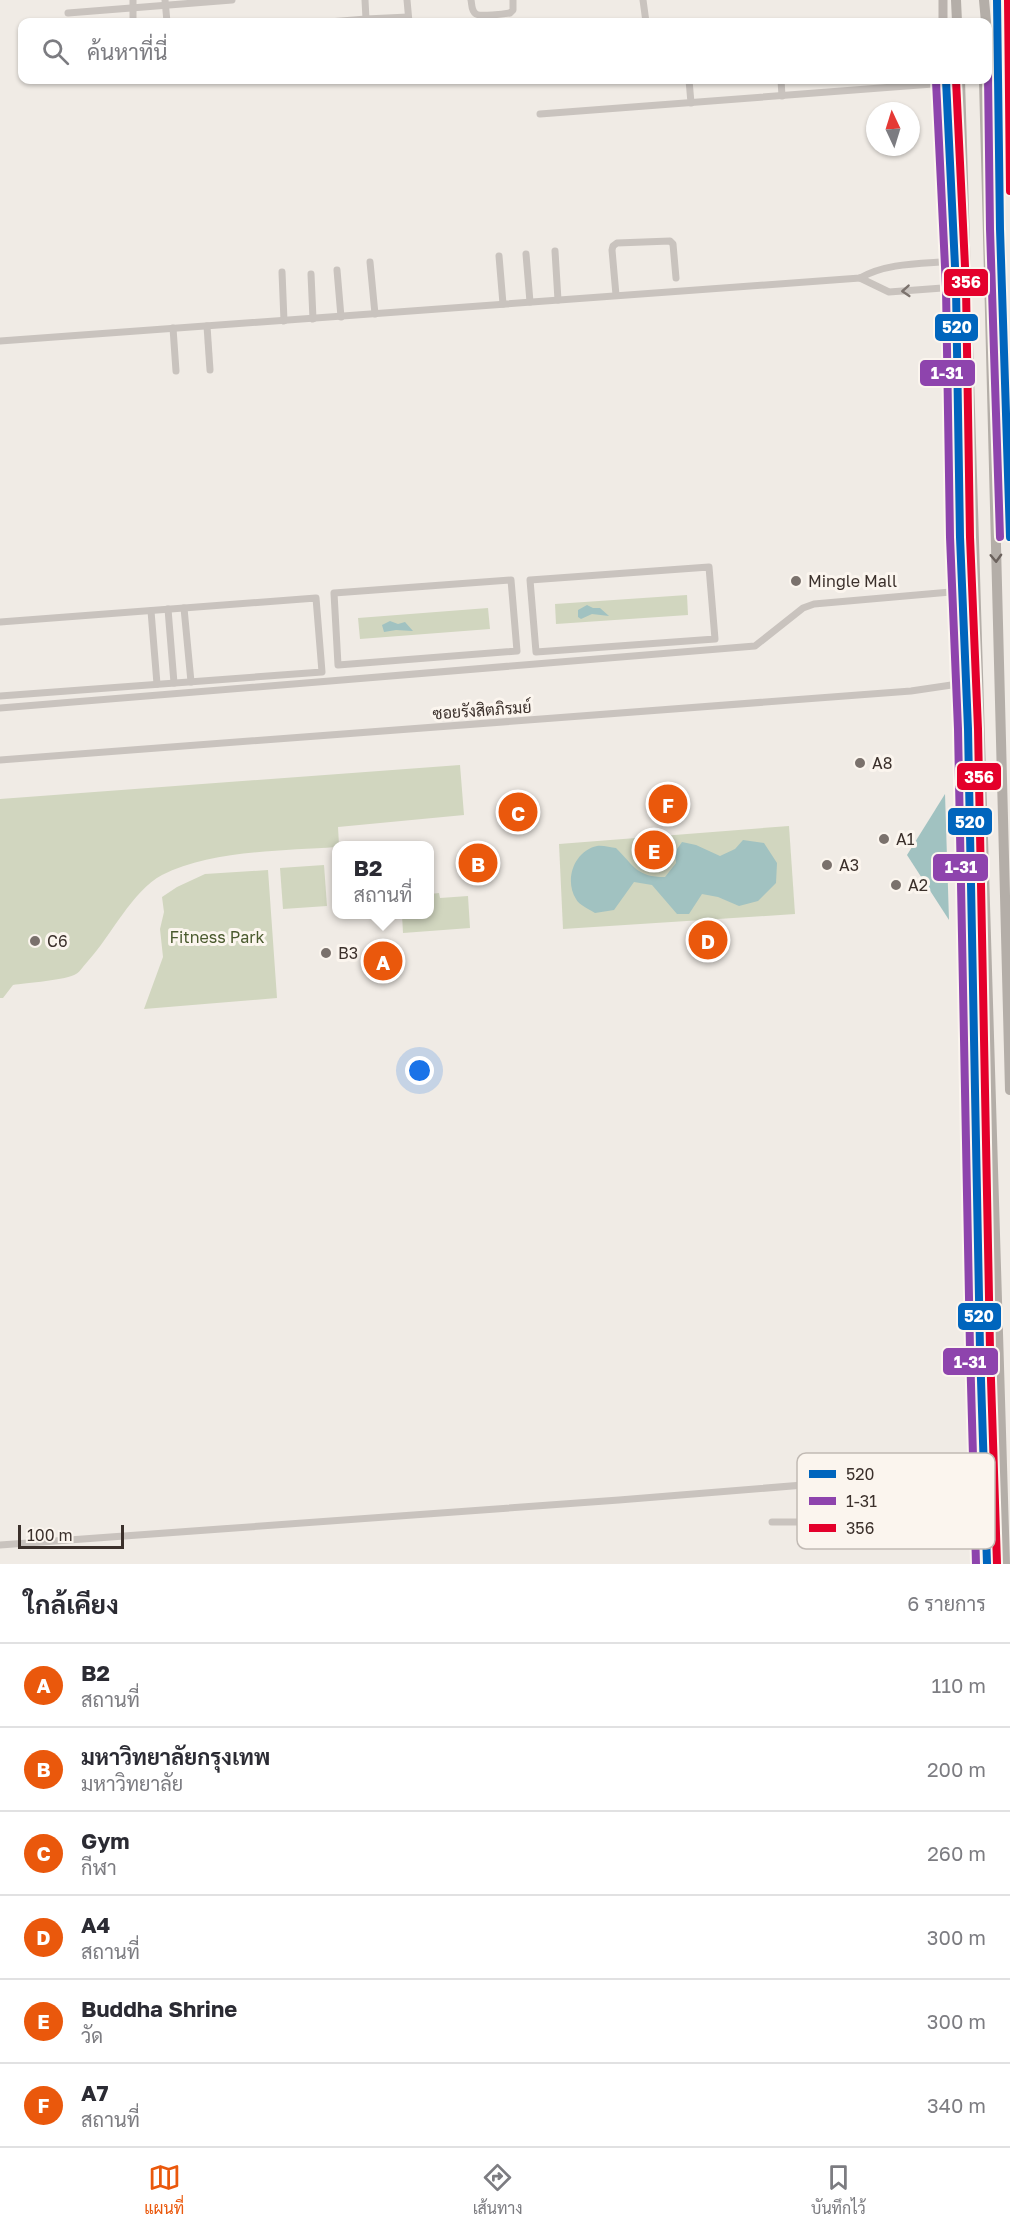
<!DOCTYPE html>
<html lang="th">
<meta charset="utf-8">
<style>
:root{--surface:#fff;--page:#f7f7f7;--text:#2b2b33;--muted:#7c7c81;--line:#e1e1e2;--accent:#ea580c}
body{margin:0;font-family:"Golos Text",Sarabun,sans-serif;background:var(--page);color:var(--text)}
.compass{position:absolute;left:866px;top:102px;width:54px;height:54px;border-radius:50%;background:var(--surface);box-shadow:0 2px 4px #0004;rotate:356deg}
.scale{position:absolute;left:18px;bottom:15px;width:106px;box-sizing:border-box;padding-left:6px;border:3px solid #3b302b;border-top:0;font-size:16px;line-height:21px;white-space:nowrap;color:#3b302b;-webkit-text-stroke:4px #fbf5ee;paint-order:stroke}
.you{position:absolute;left:420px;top:1071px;width:21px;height:21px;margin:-15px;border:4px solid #fff;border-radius:50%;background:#1a73e8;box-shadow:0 0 0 9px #1a73e833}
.badge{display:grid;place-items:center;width:39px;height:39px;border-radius:50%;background:var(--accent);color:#fff;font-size:20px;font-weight:700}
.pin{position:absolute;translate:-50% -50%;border:3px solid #fff;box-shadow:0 2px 6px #0006}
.popup{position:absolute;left:332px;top:841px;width:102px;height:78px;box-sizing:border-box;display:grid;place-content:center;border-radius:12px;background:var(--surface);filter:drop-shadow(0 2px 4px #0005);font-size:20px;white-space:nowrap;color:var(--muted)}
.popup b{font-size:22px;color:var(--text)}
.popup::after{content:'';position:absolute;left:50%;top:100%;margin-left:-12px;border:12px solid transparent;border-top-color:var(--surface)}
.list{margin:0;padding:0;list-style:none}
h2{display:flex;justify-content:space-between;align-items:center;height:78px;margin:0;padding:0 24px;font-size:26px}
h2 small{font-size:20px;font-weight:400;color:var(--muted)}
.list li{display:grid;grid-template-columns:39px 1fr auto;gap:18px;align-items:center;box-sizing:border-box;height:84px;padding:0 24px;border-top:2px solid var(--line)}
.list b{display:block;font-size:22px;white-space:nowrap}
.list p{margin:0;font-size:20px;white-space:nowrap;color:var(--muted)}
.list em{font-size:20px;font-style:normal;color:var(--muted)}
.icon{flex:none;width:33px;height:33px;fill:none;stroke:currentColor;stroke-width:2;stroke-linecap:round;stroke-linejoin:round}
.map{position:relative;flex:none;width:1010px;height:1564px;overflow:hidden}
.search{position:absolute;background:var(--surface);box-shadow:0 2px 4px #0004;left:18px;right:18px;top:18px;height:66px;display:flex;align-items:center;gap:15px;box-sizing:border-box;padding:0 21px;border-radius:12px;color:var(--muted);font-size:22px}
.sheet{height:582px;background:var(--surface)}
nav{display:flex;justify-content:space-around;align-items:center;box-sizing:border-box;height:84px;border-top:2px solid var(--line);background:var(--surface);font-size:16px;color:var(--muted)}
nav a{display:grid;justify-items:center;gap:3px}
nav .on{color:var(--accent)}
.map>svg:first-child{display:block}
.green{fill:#d1d6bf}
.water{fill:#a1c2c1}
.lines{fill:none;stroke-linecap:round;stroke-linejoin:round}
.minor{stroke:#c9c3be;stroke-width:7}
.secondary{stroke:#bab3ae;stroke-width:9}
.trunk{stroke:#b4aea8;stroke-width:10}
.bus-1-casing{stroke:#fbf5ee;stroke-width:12}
.bus-2-casing{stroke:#fbf5ee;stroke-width:12}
.bus-3-casing{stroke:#fbf5ee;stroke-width:12}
.bus-1{stroke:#0065bd;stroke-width:8}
.bus-2{stroke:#8e44ad;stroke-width:8}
.bus-3{stroke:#e4002b;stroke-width:8}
.oneway{stroke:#7b726d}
.oneway2{stroke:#6b625d}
.poi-dot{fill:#7a716c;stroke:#fbf5ee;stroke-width:2}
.labels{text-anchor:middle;stroke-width:6;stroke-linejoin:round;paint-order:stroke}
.poi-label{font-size:16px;fill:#3b302b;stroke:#fbf5ee;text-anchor:start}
.street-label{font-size:16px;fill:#3b302b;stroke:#fbf5ee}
.park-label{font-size:16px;fill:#4a5a2e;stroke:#fbf5ee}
.key{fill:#fbf5ee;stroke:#c1bab4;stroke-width:1.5}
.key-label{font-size:16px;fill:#3b302b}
.line-badge{stroke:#fbf5ee;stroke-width:2}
.badge-label{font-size:16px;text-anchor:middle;font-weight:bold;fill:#fff}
</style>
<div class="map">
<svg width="1010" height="1564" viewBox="0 0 1010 1564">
<rect width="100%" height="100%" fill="#f0ebe5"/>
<g class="green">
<polygon points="687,595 688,615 556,624 555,604"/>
<polygon points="488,608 490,629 360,639 358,618"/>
<path d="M 460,765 L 464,815 L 338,827 L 339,845 L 336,847 C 283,851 210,850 162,875 C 132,891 111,936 88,961 C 84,965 80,972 76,974 C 68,980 25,983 13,985 L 3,998 L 0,998 L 0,799 Z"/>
<polygon points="789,826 795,914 563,929 559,844"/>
<polygon points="324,865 327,906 283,909 280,868"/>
<polygon points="268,870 277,998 144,1009 163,957 160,929 164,912 162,897 177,887 205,874"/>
<polygon points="439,893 440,898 468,896 470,928 403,933 402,915 430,914 430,894"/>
</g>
<g class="water">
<polygon points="587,605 593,608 600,608 609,616 592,614 581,619 578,617 578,610"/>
<polygon points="390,621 398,624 405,622 413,631 396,630 384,632 382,625"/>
<polygon points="945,794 949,920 907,855"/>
<path d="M 743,840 L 764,843 L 777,863 L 776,883 L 758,901 L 739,906 L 718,897 L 702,894 L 689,914 L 677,914 L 652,885 L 634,882 L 614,910 L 595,913 C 589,909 579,905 576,899 C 564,880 574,851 597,846 C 603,845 611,848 616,848 C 635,867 637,877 665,877 L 676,863 L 675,852 L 682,842 L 696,845 L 720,856 L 735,849 Z"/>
</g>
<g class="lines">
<g class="minor">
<polyline points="133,0 133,22"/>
<polyline points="165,0 167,22"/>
<polyline points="365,0 366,19 408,17"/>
<polyline points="407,0 409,22"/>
<path d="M 471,0 C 472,4 471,11 476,14 C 480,17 504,14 510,13 L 513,10 L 513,0"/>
<polyline points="643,0 646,22"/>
<polyline points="68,13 232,0"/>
<polyline points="329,22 366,19"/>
<polyline points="689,80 691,103"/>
<polyline points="781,80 782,96"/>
<polyline points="540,114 946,83"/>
<polyline points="555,251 558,300"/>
<polyline points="526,254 530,302"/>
<polyline points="499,256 503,304"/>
<polyline points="370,262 375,314"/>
<polyline points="337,270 341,317"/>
<polyline points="282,272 284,321"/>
<polyline points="311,274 313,319"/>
<polyline points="860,278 889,292 956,287"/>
<polyline points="616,295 612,250 613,246 617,243 670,241 673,244 676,278"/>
<polyline points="207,326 210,370"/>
<polyline points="173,328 176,371"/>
<path d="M 0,341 L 860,278 C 888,262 923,264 955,261"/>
<polygon points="709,567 715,639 536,652 530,580"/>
<polygon points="511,580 517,651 338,665 334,593"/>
<polyline points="184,608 191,682"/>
<polyline points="168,609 174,683"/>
<polyline points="151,611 157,684"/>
<polyline points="0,622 316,598 322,672 0,696"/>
<polyline points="0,708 755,646 803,608 814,604 962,591"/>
<polyline points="0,760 911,691 965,683"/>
<polyline points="905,1457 906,1496"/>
<polyline points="772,1522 804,1522 831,1528 985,1513"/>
<polyline points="0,1545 619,1500 865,1480 912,1497 985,1491"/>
</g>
<g class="secondary">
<polyline points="943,0 943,22"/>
<polyline points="997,0 998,103"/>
<polyline points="946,80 948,107"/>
<polyline points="949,139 956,287 960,537 968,729 975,1151 987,1564"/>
<polyline points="999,149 1010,537"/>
<polyline points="985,1303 990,1454"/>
</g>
<g class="trunk">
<polyline points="956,0 957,22"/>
<polyline points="984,0 986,22"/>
<polyline points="988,39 999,156"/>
<polyline points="960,80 1005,1564"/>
<polyline points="984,80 1010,1090"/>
<polyline points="950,144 953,80"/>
<polyline points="971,928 986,959"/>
</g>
<defs>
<g id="bus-1">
<polyline points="997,0 1000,229 1010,537"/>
<polyline points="946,80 956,287 960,537 968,729 980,1349 987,1564"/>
</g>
<g id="bus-2">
<polyline points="988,76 990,229 1000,537"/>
<polyline points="936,81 946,287 950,537 958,729 970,1349 976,1564"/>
</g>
<g id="bus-3">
<polyline points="1008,0 1010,191"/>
<polyline points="956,80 966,287 970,537 978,729 990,1349 997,1564"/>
</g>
</defs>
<use href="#bus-1" class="bus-1-casing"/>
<use href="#bus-2" class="bus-2-casing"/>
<use href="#bus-3" class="bus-3-casing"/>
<use href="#bus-1" class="bus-1"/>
<use href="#bus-2" class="bus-2"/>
<use href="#bus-3" class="bus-3"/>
</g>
<defs><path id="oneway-chevron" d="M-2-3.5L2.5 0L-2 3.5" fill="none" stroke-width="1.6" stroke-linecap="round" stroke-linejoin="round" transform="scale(1.5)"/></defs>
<use class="oneway" href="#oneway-chevron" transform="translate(906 291) rotate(176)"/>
<use class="oneway2" href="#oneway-chevron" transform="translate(996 558) rotate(88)"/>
<g class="poi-dot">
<circle cx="796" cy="581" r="6"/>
<circle cx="860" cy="763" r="6"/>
<circle cx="884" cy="839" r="6"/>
<circle cx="827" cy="865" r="6"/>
<circle cx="896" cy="885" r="6"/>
<circle cx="35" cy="941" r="6"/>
<circle cx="326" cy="953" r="6"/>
</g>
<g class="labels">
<g class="poi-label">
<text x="808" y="587">Mingle Mall</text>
<text x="872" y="769">A8</text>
<text x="896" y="845">A1</text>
<text x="839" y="871">A3</text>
<text x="908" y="891">A2</text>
<text x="47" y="947">C6</text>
<text x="338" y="959">B3</text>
</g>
<g class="street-label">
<text transform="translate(482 710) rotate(-4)" y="6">ซอยรังสิตภิรมย์</text>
</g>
<g class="park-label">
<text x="217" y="943">Fitness Park</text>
</g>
</g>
<rect x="797" y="1453" width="198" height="96" rx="9" class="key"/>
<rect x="809" y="1470" width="27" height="8" fill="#0065bd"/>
<rect x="809" y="1497" width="27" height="8" fill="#8e44ad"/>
<rect x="809" y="1524" width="27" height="8" fill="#e4002b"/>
<g class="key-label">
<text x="846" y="1480">520</text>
<text x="846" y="1507">1-31</text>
<text x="846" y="1534">356</text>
</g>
<g class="line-badge">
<rect x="943" y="268" width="46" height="29" rx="6" fill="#e4002b"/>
<rect x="934" y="313" width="45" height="29" rx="6" fill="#0065bd"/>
<rect x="919" y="359" width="57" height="28" rx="6" fill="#8e44ad"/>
<rect x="956" y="762" width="46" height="29" rx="6" fill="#e4002b"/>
<rect x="947" y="807" width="46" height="29" rx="6" fill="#0065bd"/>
<rect x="932" y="853" width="57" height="29" rx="6" fill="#8e44ad"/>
<rect x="957" y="1302" width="45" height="29" rx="6" fill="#0065bd"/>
<rect x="942" y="1347" width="57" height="29" rx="6" fill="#8e44ad"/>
</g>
<g class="badge-label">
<text x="966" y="288">356</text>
<text x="957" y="333">520</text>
<text x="947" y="379">1-31</text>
<text x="979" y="783">356</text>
<text x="970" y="828">520</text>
<text x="961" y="873">1-31</text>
<text x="979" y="1322">520</text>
<text x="970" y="1368">1-31</text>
</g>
</svg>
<svg class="compass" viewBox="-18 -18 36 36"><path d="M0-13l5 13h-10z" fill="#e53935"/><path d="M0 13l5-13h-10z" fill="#7c7c81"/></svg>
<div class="scale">100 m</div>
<div class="you"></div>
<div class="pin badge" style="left:383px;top:961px">A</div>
<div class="popup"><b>B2</b>สถานที่</div>
<div class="pin badge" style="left:478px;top:863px">B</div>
<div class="pin badge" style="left:518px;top:812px">C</div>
<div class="pin badge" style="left:708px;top:940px">D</div>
<div class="pin badge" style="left:654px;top:850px">E</div>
<div class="pin badge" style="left:668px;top:804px">F</div>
<div class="search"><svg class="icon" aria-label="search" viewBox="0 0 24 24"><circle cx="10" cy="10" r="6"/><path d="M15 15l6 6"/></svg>ค้นหาที่นี่</div>
</div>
<section class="sheet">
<h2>ใกล้เคียง<small>6 รายการ</small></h2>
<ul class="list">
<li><span class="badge">A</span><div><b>B2</b><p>สถานที่</p></div><em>110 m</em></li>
<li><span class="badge">B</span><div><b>มหาวิทยาลัยกรุงเทพ</b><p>มหาวิทยาลัย</p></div><em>200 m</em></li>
<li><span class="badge">C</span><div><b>Gym</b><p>กีฬา</p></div><em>260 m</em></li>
<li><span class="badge">D</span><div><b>A4</b><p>สถานที่</p></div><em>300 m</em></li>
<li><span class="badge">E</span><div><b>Buddha Shrine</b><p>วัด</p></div><em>300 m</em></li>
<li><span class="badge">F</span><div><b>A7</b><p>สถานที่</p></div><em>340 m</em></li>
</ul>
</section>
<nav>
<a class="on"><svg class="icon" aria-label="map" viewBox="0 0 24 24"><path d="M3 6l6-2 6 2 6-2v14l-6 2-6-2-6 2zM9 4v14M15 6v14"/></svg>แผนที่</a>
<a><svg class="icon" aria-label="directions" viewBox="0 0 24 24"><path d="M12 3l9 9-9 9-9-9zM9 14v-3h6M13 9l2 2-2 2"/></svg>เส้นทาง</a>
<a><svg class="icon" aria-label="saved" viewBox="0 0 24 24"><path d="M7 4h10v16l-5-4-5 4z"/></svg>บันทึกไว้</a>
</nav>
